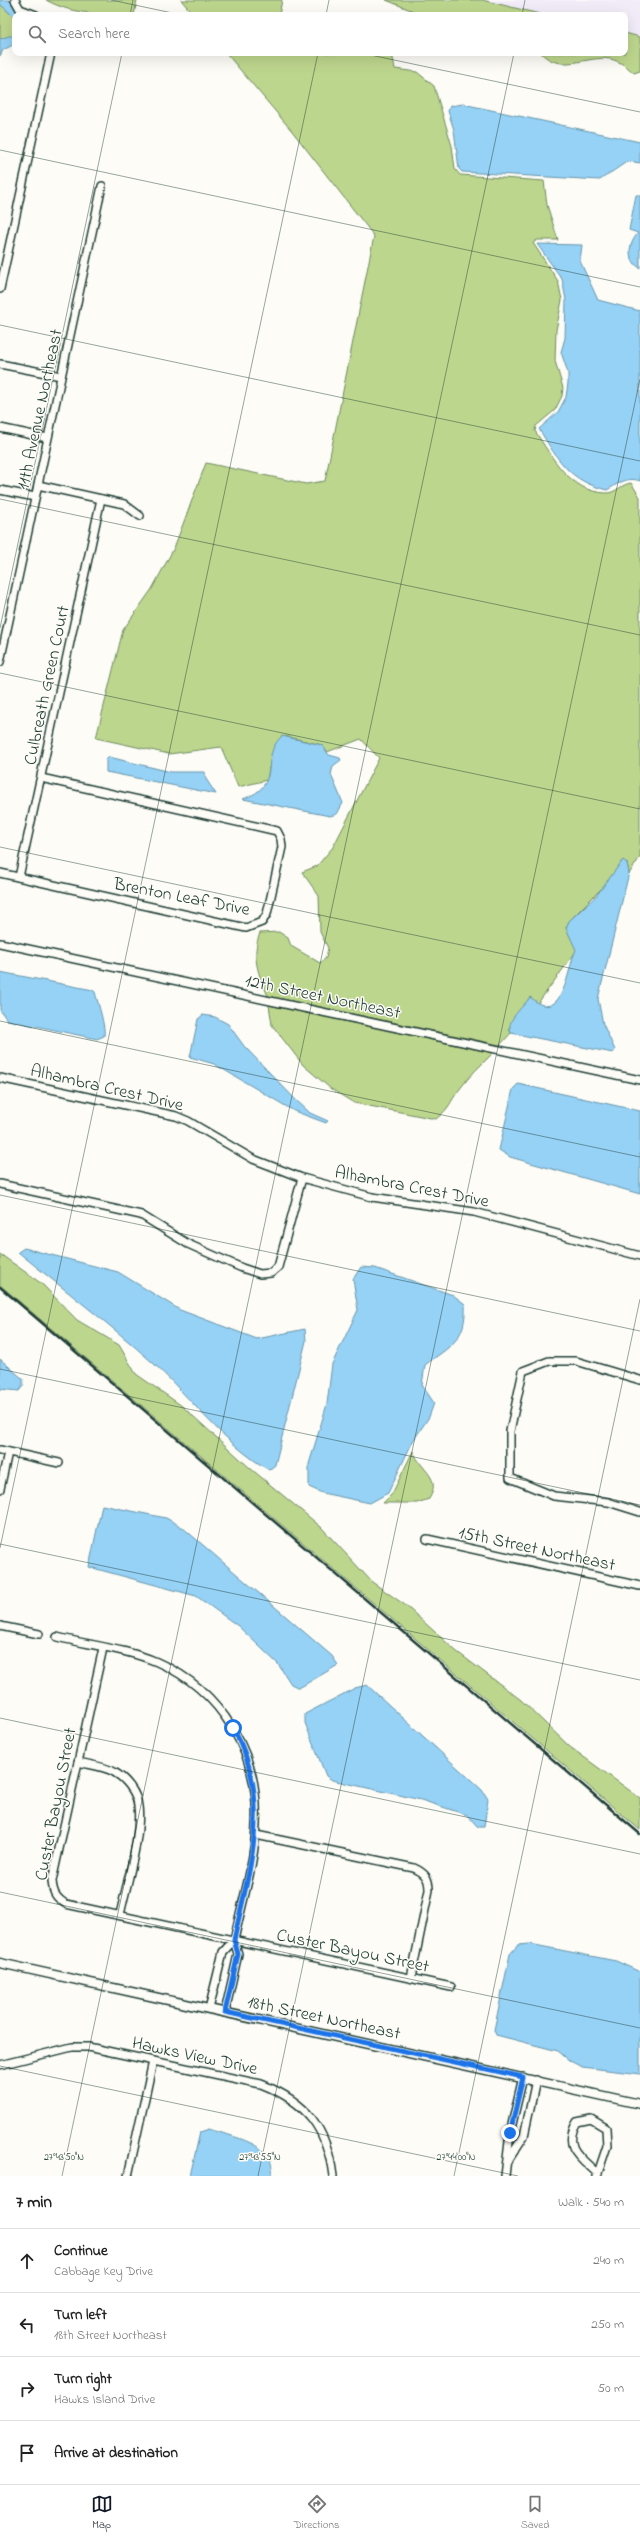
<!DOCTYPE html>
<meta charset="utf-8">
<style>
:root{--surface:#fff;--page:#f6f6f6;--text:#222;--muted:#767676;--line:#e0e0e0;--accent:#111827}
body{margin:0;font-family:"Indie Flower",sans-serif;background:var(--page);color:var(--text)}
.stop{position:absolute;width:12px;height:12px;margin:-9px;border:3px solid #1a73e8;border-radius:50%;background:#fff}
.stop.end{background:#1a73e8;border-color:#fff;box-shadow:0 1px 4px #0008}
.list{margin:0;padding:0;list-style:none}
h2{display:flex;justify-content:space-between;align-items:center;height:52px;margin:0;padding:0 16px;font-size:17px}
h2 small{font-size:13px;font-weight:400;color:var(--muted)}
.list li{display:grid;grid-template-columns:26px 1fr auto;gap:12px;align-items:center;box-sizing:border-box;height:64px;padding:0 16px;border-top:1px solid var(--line)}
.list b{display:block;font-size:15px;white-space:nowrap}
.list p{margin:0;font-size:13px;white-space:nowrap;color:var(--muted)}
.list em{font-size:13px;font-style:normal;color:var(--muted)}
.icon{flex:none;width:22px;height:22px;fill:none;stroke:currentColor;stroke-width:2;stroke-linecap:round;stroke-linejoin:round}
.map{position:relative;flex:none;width:640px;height:2176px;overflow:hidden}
.search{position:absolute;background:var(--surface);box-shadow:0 4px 16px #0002;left:12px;right:12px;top:12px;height:44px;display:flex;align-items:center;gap:10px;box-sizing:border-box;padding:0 14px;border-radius:8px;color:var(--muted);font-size:15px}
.sheet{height:308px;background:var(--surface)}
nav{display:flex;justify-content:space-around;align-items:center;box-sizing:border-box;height:56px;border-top:1px solid var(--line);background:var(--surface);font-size:11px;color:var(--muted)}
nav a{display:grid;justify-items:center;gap:2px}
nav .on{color:var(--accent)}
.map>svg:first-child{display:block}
.built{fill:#f2ecf8}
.green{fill:#bdd68d;stroke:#6e8a60}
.water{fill:#96d1f6;stroke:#6696a8}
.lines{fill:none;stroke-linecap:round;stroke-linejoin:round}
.minor-casing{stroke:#1f3d34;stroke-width:10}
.tertiary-casing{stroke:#1f3d34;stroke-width:11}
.minor{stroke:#fdfcf7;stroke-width:7}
.tertiary{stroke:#fdfcf7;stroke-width:8}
.rail{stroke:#1f3d34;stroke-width:2.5}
.route{stroke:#1a73e8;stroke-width:5}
.ticks{fill:none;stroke:#1f3d34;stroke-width:1;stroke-opacity:0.45}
.labels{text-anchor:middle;stroke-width:3;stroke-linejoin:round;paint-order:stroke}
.street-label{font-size:18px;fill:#1f3d34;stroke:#fdfcf7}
.ticks-label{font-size:10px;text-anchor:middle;fill:#1f3d34;stroke:#fdfcf7;stroke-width:3;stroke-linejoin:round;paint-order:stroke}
</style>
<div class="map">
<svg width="640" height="2176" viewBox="0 0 640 2176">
<rect width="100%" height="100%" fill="#fdfcf7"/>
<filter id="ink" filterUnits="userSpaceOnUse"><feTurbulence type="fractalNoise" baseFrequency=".025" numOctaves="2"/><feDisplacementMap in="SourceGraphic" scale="8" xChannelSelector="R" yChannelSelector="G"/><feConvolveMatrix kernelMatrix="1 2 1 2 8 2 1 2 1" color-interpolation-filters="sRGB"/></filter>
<g filter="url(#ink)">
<polygon class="built" points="482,0 640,0 640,37 625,33 625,15 544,15"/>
<g class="green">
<path d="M 46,0 L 137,0 L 134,15 C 104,15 73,15 46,0 Z"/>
<polygon points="181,0 282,0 279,15 194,15"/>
<polygon points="386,0 482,0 544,15 423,15"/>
<polygon points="0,4 15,18 15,36 0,39"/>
<path d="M 625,33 L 640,37 L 640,71 L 634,73 C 627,67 620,61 610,59 C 587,55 561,74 541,53 L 625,53 Z"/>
<path d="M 226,53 L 392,53 L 395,69 L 417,72 L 434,86 L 452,146 L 455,169 L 460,175 L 544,181 L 547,205 L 558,240 L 537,240 L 533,243 L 558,281 L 562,300 L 556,330 L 555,361 L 563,388 L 562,396 L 555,410 L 536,426 L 535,431 C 552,457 570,492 606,493 C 614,494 622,484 631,483 L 640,497 L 640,857 L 629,874 L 627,863 L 622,861 L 609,881 L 569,921 L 566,928 L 577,950 L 538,1003 L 530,997 C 522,1009 513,1016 509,1029 L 511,1033 L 500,1045 L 268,996 C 258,974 251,956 260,933 L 279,932 L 288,938 L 291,946 L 320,963 L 326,958 L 328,948 L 320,932 L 319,896 L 302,872 L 317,866 L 333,847 L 379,758 L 361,739 L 327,752 L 322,745 L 285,736 L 271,757 L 267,780 L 238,787 L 221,747 L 169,754 L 96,738 L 123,630 L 152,589 L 174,548 L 206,463 L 306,484 L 325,481 L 374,236 L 292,131 Z"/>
<path d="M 269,1005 L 493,1053 C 481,1065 469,1076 459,1090 C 449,1103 451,1107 436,1119 L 354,1103 L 331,1089 L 303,1065 L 272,1025 Z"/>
<polygon points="0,1254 42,1284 77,1320 119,1345 136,1374 182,1406 250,1468 321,1527 372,1582 405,1605 456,1651 521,1700 570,1747 640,1798 640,1830 0,1285"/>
<path d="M 413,1451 C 422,1472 442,1477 429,1499 L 417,1503 L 383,1503 L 392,1494 Z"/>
</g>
<g class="water">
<polygon points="0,0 9,0 22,15 15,15 15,18 0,4"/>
<polygon points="9,36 15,36 15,44 3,50 0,56 0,39"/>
<polygon points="463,104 640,142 640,163 628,161 600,180 462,172 459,169 454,130 448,111 450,106"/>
<path d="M 636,195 L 640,195 L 640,268 C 626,259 628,245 638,233 L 629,230 Z"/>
<path d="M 537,244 L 582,245 L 580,261 L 598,300 L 640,311 L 640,481 C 627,476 618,484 607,490 C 569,481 558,460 539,429 L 558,412 L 566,397 L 568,383 L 568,373 L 561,352 L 565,338 L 566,300 L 562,279 Z"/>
<path d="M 282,736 L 322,745 L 329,755 L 340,758 L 341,760 L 333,766 L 331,775 L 343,803 L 337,814 L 330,816 L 243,799 C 284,785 258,758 282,736 Z"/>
<polygon points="109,757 171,772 205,772 206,779 216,794 106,772 106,760"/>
<path d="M 623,860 L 627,863 L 629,873 L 598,999 L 603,1024 L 615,1050 L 613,1053 L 511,1033 C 505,1020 523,1008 530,997 C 533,999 537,1003 540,1004 C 565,1016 569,961 576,950 L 566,928 L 569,921 L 596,896 Z"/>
<path d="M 0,972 L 93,990 L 95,992 C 98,1003 106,1028 104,1036 L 97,1039 L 7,1020 L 0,1010 Z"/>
<polygon points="203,1015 215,1017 228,1024 244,1046 295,1099 310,1113 328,1121 326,1123 294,1111 214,1064 190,1057 198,1019"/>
<polygon points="518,1084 640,1111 640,1194 510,1157 499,1150 513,1089"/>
<path d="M 24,1248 L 118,1272 L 180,1310 L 257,1339 L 305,1329 L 306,1341 L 275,1465 L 269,1470 C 223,1443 191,1398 153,1363 C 110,1324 63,1289 18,1252 Z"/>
<path d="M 361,1267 L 375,1268 L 453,1295 L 465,1304 C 467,1340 450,1346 425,1365 L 422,1385 L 434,1403 L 429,1417 L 413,1441 L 388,1493 L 370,1503 L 322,1493 L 309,1487 L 309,1464 L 327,1404 L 332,1364 L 358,1310 L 353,1279 Z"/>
<polygon points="0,1359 23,1379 23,1386 19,1391 0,1389"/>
<polygon points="102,1505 166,1518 182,1527 332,1656 338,1665 299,1688 291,1684 278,1664 238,1626 196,1596 89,1567"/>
<polygon points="367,1685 482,1790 488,1799 484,1827 478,1827 467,1815 421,1800 332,1780 326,1776 305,1723 305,1714 355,1688"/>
<polygon points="530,1944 616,1961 640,1972 640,2074 582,2067 570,2061 558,2051 496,2035 494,2030 510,1954 518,1945"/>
<path d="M 209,2129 C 232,2137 277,2143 272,2176 L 190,2176 L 200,2132 Z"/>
</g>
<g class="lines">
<defs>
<g id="minor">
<polyline points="15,0 20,9 36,15"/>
<polyline points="0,289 51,53"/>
<polyline points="0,364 61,376"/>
<polyline points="0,428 47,438"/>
<polyline points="38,485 124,504 140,516"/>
<polyline points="0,490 35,497"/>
<polyline points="0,662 102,186"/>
<polyline points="0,873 246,928 262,922 267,914 282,847 281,839 277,831 41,778"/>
<polyline points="19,877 101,499"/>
<polyline points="0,943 640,1080"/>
<polyline points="0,1078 176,1116 188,1121 253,1159 302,1178 372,1197 474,1212 640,1256"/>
<polyline points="0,1184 141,1215 188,1244 242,1268 260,1274 271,1273 278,1267 302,1178"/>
<polyline points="640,1380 576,1361 549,1361 523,1371 510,1431 510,1478 554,1496 608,1502 640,1512"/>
<polyline points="0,1450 59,1463"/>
<polyline points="0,1489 8,1452"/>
<polyline points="427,1539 640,1586"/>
<polyline points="0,1626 39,1634"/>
<path d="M 57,1637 C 89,1645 126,1649 157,1662 C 221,1690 260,1754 256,1824 C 255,1863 242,1902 234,1940 L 238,1954 L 225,2012"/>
<path d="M 103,1648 L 52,1881 C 53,1893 56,1898 66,1904 L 451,1987"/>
<path d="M 78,1762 C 90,1765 104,1766 114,1772 C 125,1778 137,1792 138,1806 C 142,1834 126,1886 120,1915"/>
<path d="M 256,1835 L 414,1868 C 425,1873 429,1878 429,1890 L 411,1978"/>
<polyline points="209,2009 223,1952 234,1940"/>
<path d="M 0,2065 L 72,2047 L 88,2047 L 261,2084 C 307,2102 327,2128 333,2176"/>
<polyline points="509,2159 524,2136 536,2080"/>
<polyline points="128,2176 153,2061"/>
<polyline points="505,2176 510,2133 523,2077"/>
<path d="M 597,2176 L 607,2146 L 606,2128 L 591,2119 L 577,2122 C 562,2147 580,2157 598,2174"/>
</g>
<polyline id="tertiary" points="0,1963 640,2104"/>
</defs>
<use href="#minor" class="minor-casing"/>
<use href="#tertiary" class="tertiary-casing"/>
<use href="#minor" class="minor"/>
<use href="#tertiary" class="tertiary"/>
<polyline class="rail" points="0,1287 640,1834"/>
</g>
</g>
<g class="lines" filter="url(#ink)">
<path class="route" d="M 233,1728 C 273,1799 250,1865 234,1940 L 238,1954 L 225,2012 L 523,2077 L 510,2133"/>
</g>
<path class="ticks" d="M 111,0 L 182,15M 130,15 L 133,0M 326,15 L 329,0M 522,15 L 525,0M 361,53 L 640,112M 0,150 L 640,287M 0,325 L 640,461M 0,499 L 640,635M 0,628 L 122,53M 0,673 L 640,809M 0,847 L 640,983M 0,1021 L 640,1157M 0,1195 L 640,1331M 0,1369 L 640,1505M 0,1544 L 640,1680M 0,1548 L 318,53M 0,1718 L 640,1854M 0,1892 L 640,2028M 0,2066 L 518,2176M 62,2176 L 514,53M 258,2176 L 640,379M 454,2176 L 640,1299"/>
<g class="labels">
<g class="street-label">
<text transform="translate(39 409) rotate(-78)" y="6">11th Avenue Northeast</text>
<text transform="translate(46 685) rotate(-78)" y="6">Culbreath Green Court</text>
<text transform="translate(182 896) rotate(11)" y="6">Brenton Leaf Drive</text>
<text transform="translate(323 996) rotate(12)" y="6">12th Street Northeast</text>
<text transform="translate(107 1087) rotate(13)" y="6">Alhambra Crest Drive</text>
<text transform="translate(412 1186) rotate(11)" y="6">Alhambra Crest Drive</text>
<text transform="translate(537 1548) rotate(12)" y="6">15th Street Northeast</text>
<text transform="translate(55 1804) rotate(-79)" y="6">Custer Bayou Street</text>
<text transform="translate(353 1950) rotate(12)" y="6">Custer Bayou Street</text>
<text transform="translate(324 2017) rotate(12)" y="6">18th Street Northeast</text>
<text transform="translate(195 2055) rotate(12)" y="6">Hawks View Drive</text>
</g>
</g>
<g class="ticks-label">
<text x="64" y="2160">27°43'50"N</text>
<text x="260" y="2160">27°43'55"N</text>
<text x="456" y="2160">27°44'00"N</text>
</g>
</svg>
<div class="stop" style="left:233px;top:1728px"></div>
<div class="stop end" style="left:510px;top:2133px"></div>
<div class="search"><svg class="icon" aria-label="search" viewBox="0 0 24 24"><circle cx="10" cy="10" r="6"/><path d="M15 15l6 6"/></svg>Search here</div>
</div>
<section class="sheet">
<h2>7 min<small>Walk · 540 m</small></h2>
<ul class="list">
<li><svg class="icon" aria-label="ahead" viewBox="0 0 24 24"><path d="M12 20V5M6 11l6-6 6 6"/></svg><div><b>Continue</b><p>Cabbage Key Drive</p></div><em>240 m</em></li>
<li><svg class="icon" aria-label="left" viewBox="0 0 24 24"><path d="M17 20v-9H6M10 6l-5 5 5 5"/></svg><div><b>Turn left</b><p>18th Street Northeast</p></div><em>250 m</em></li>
<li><svg class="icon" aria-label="right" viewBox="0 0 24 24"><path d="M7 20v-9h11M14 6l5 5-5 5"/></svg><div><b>Turn right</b><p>Hawks Island Drive</p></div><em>50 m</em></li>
<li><svg class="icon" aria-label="arrive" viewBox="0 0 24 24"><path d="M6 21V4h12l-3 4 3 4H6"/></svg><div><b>Arrive at destination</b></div></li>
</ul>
</section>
<nav>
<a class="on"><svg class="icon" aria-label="map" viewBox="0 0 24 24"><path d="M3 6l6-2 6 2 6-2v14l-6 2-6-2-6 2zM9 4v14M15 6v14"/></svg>Map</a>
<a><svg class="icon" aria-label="directions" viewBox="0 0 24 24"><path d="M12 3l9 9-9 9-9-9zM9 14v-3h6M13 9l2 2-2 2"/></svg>Directions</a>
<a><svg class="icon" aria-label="saved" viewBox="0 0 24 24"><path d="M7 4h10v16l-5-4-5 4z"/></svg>Saved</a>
</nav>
